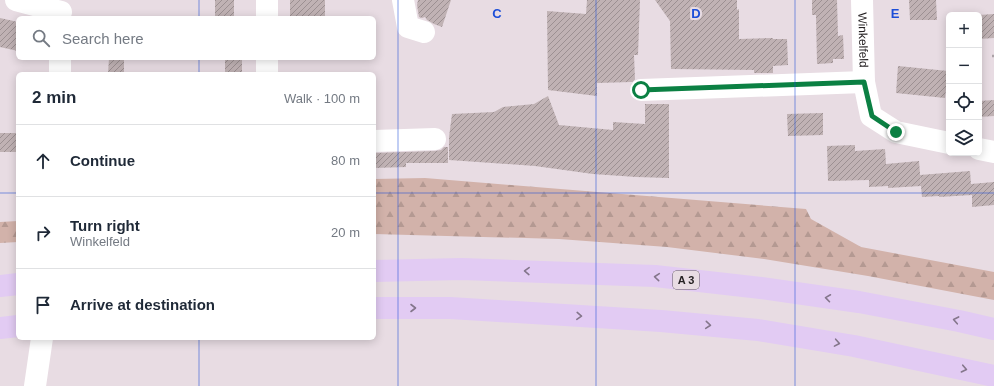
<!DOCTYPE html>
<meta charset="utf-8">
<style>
:root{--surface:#fff;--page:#f2f2f3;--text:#1f2937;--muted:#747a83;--line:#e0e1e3}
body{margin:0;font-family:Arial,sans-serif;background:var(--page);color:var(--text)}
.controls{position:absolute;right:12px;top:12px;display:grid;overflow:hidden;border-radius:6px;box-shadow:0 2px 10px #0003}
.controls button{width:36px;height:36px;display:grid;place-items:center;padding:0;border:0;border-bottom:1px solid var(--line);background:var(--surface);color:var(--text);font:20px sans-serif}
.stop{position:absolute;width:12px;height:12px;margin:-9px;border:3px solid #0b8043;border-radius:50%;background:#fff}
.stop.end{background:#0b8043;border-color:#fff;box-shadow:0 1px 4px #0008}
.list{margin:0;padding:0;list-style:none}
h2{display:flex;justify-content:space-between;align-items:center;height:52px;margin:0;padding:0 16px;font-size:17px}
h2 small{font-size:13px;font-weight:400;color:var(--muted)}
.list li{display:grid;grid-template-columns:26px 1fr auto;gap:12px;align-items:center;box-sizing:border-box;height:72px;padding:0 16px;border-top:1px solid var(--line)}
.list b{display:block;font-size:15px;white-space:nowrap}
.list p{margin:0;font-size:13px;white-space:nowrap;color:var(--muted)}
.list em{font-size:13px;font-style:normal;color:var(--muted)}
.icon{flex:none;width:22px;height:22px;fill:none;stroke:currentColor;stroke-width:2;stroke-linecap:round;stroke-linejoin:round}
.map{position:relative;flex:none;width:994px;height:386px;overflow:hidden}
.search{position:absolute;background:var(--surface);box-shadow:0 2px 10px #0003;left:16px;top:16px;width:360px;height:44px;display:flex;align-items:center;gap:10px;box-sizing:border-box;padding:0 14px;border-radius:6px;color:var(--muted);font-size:15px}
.panel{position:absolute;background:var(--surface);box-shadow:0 2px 10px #0003;left:16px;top:72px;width:360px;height:268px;border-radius:6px}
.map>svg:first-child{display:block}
.forest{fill:url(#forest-firs)}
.building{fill:url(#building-hatch)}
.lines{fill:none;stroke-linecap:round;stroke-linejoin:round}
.path{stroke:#aba2a7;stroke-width:2.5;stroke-dasharray:4 2;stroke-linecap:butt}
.minor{stroke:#fff;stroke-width:22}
.highway{stroke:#e2cbf3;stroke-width:22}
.oneway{stroke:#84768b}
.route{stroke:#0b8043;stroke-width:5}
.grid{fill:none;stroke:#1d4ed8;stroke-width:1;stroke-opacity:0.55}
.labels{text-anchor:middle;stroke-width:4;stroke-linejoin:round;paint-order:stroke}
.shield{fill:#e8dce3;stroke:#60595d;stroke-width:1}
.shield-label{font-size:11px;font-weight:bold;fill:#252123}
.street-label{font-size:12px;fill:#252123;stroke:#e8dce3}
.grid-label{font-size:13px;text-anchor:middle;font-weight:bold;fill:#1d4ed8;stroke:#e8dce3;stroke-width:4;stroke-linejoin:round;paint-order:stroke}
</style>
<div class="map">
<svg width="994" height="386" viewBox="0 0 994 386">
<defs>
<pattern id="forest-firs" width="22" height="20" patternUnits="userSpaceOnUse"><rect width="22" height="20" fill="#d2b2aa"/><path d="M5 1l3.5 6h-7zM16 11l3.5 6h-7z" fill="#b49992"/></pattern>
<pattern id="building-hatch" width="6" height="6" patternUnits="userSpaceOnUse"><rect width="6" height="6" fill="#c0b2b4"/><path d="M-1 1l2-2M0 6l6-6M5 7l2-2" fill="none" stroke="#9c9092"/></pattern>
</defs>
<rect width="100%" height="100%" fill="#e8dce3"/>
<g class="forest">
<polygon points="425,178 806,209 811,219 861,247 994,272 994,300 868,276 764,259 667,247 559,239 374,234 374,179"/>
<polygon points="18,221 18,242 0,243 0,222"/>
</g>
<g class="building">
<rect x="215" y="0" width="19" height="16"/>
<rect x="290" y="0" width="35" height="18"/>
<polygon points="418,0 451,0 442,27 434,24 427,20 425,17 422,18 419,17 417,5"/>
<polygon points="587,0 640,0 638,55 634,55 635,79 632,82 597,83 597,96 548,90 547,11 586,14"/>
<polygon points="655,0 737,0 737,10 739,9 739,39 773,38 773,39 787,39 788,65 773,66 773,73 754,73 754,70 671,69 670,21"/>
<polygon points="812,0 837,0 838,36 843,35 844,59 833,59 833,63 817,64 816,15 812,15"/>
<polygon points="909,0 936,0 937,20 910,20"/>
<polygon points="994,14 994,38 979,39 979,15"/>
<polygon points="0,18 18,22 18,51 0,47"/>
<polygon points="109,58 124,58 124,74 108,74"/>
<rect x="225" y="58" width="17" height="16"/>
<polygon points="898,66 948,71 945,98 896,93"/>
<polygon points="548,96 559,125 613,130 613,122 645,124 645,104 669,104 669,178 636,177 593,174 535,166 449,160 449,137 452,114 494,112 503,107 534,104"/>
<polygon points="994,100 994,116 979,117 979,101"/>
<polygon points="823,113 823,135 788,136 787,114"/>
<rect x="0" y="133" width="18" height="19"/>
<polygon points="855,145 855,151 885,149 886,164 919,161 921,186 888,188 888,186 869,187 869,180 828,181 827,146"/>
<polygon points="444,147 448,147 448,163 406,163 406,167 374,168 374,153 435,151 441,150"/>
<polygon points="970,171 971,184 994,182 994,205 972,207 972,195 939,197 939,196 922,197 920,175"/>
</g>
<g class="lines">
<polyline class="path" points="992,56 994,56"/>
<g class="minor">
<polyline points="16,0 61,12"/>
<polyline points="267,0 267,18"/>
<polyline points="403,0 408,27 424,32"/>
<path id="s1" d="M 862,0 L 864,82 L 871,116 L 896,132 L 949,143"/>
<polyline points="267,58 267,74"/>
<polyline points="60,74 60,58"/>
<polyline points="641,90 864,82"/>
<polyline points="374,141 435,139"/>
<polyline points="979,149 994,152"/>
<polyline points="35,386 42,338"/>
</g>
<g class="highway">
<polyline points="374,271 462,269 655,276 761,288 859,302 959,321 994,329"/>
<polyline points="0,286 18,284"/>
<polyline points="374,308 450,308 661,321 758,330 854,346 994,376"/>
<polyline points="0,328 18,326"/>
</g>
</g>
<defs><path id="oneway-chevron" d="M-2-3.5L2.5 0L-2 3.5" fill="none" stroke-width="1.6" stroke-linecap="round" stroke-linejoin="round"/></defs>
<g class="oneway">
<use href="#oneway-chevron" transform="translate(527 271) rotate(-178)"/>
<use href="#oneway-chevron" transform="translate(657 277) rotate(-175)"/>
<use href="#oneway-chevron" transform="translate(828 298) rotate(-172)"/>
<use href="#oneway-chevron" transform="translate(413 308)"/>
<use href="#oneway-chevron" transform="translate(579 316) rotate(3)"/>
<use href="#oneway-chevron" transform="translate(956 320) rotate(-169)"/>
<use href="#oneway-chevron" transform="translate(708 325) rotate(5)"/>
<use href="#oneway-chevron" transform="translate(837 343) rotate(10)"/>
<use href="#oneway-chevron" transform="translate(964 369) rotate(12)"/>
</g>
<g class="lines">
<polyline class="route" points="641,90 864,82 872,116 896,132"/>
</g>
<path class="grid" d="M 199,0 L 199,18M 398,0 L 398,386M 596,0 L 596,386M 795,0 L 795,386M 199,58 L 199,74M 0,193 L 18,193M 374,193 L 994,193M 199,338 L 199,386"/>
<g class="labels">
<rect class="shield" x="673" y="271" width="26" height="18" rx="3"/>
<g class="shield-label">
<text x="686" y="284">A 3</text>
</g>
<g class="street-label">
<text dy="4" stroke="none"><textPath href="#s1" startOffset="40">Winkelfeld</textPath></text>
</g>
</g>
<g class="grid-label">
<text x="497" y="18">C</text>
<text x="696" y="18">D</text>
<text x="895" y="18">E</text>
</g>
</svg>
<div class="controls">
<button>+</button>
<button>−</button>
<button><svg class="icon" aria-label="locate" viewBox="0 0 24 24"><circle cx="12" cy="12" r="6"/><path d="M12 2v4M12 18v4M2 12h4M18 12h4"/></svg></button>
<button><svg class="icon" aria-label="layers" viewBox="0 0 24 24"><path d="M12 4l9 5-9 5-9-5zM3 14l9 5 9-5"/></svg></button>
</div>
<div class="stop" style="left:641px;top:90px"></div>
<div class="stop end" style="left:896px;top:132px"></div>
<div class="search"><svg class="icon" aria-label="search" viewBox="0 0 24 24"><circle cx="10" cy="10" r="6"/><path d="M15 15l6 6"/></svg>Search here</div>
<section class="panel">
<h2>2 min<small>Walk · 100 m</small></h2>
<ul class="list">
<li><svg class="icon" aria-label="ahead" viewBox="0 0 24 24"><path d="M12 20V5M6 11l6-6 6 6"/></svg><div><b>Continue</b></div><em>80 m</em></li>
<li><svg class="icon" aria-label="right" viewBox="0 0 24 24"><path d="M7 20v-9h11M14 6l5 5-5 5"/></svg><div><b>Turn right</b><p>Winkelfeld</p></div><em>20 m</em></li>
<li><svg class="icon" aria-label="arrive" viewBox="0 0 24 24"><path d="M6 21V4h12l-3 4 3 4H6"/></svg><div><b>Arrive at destination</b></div></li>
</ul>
</section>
</div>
